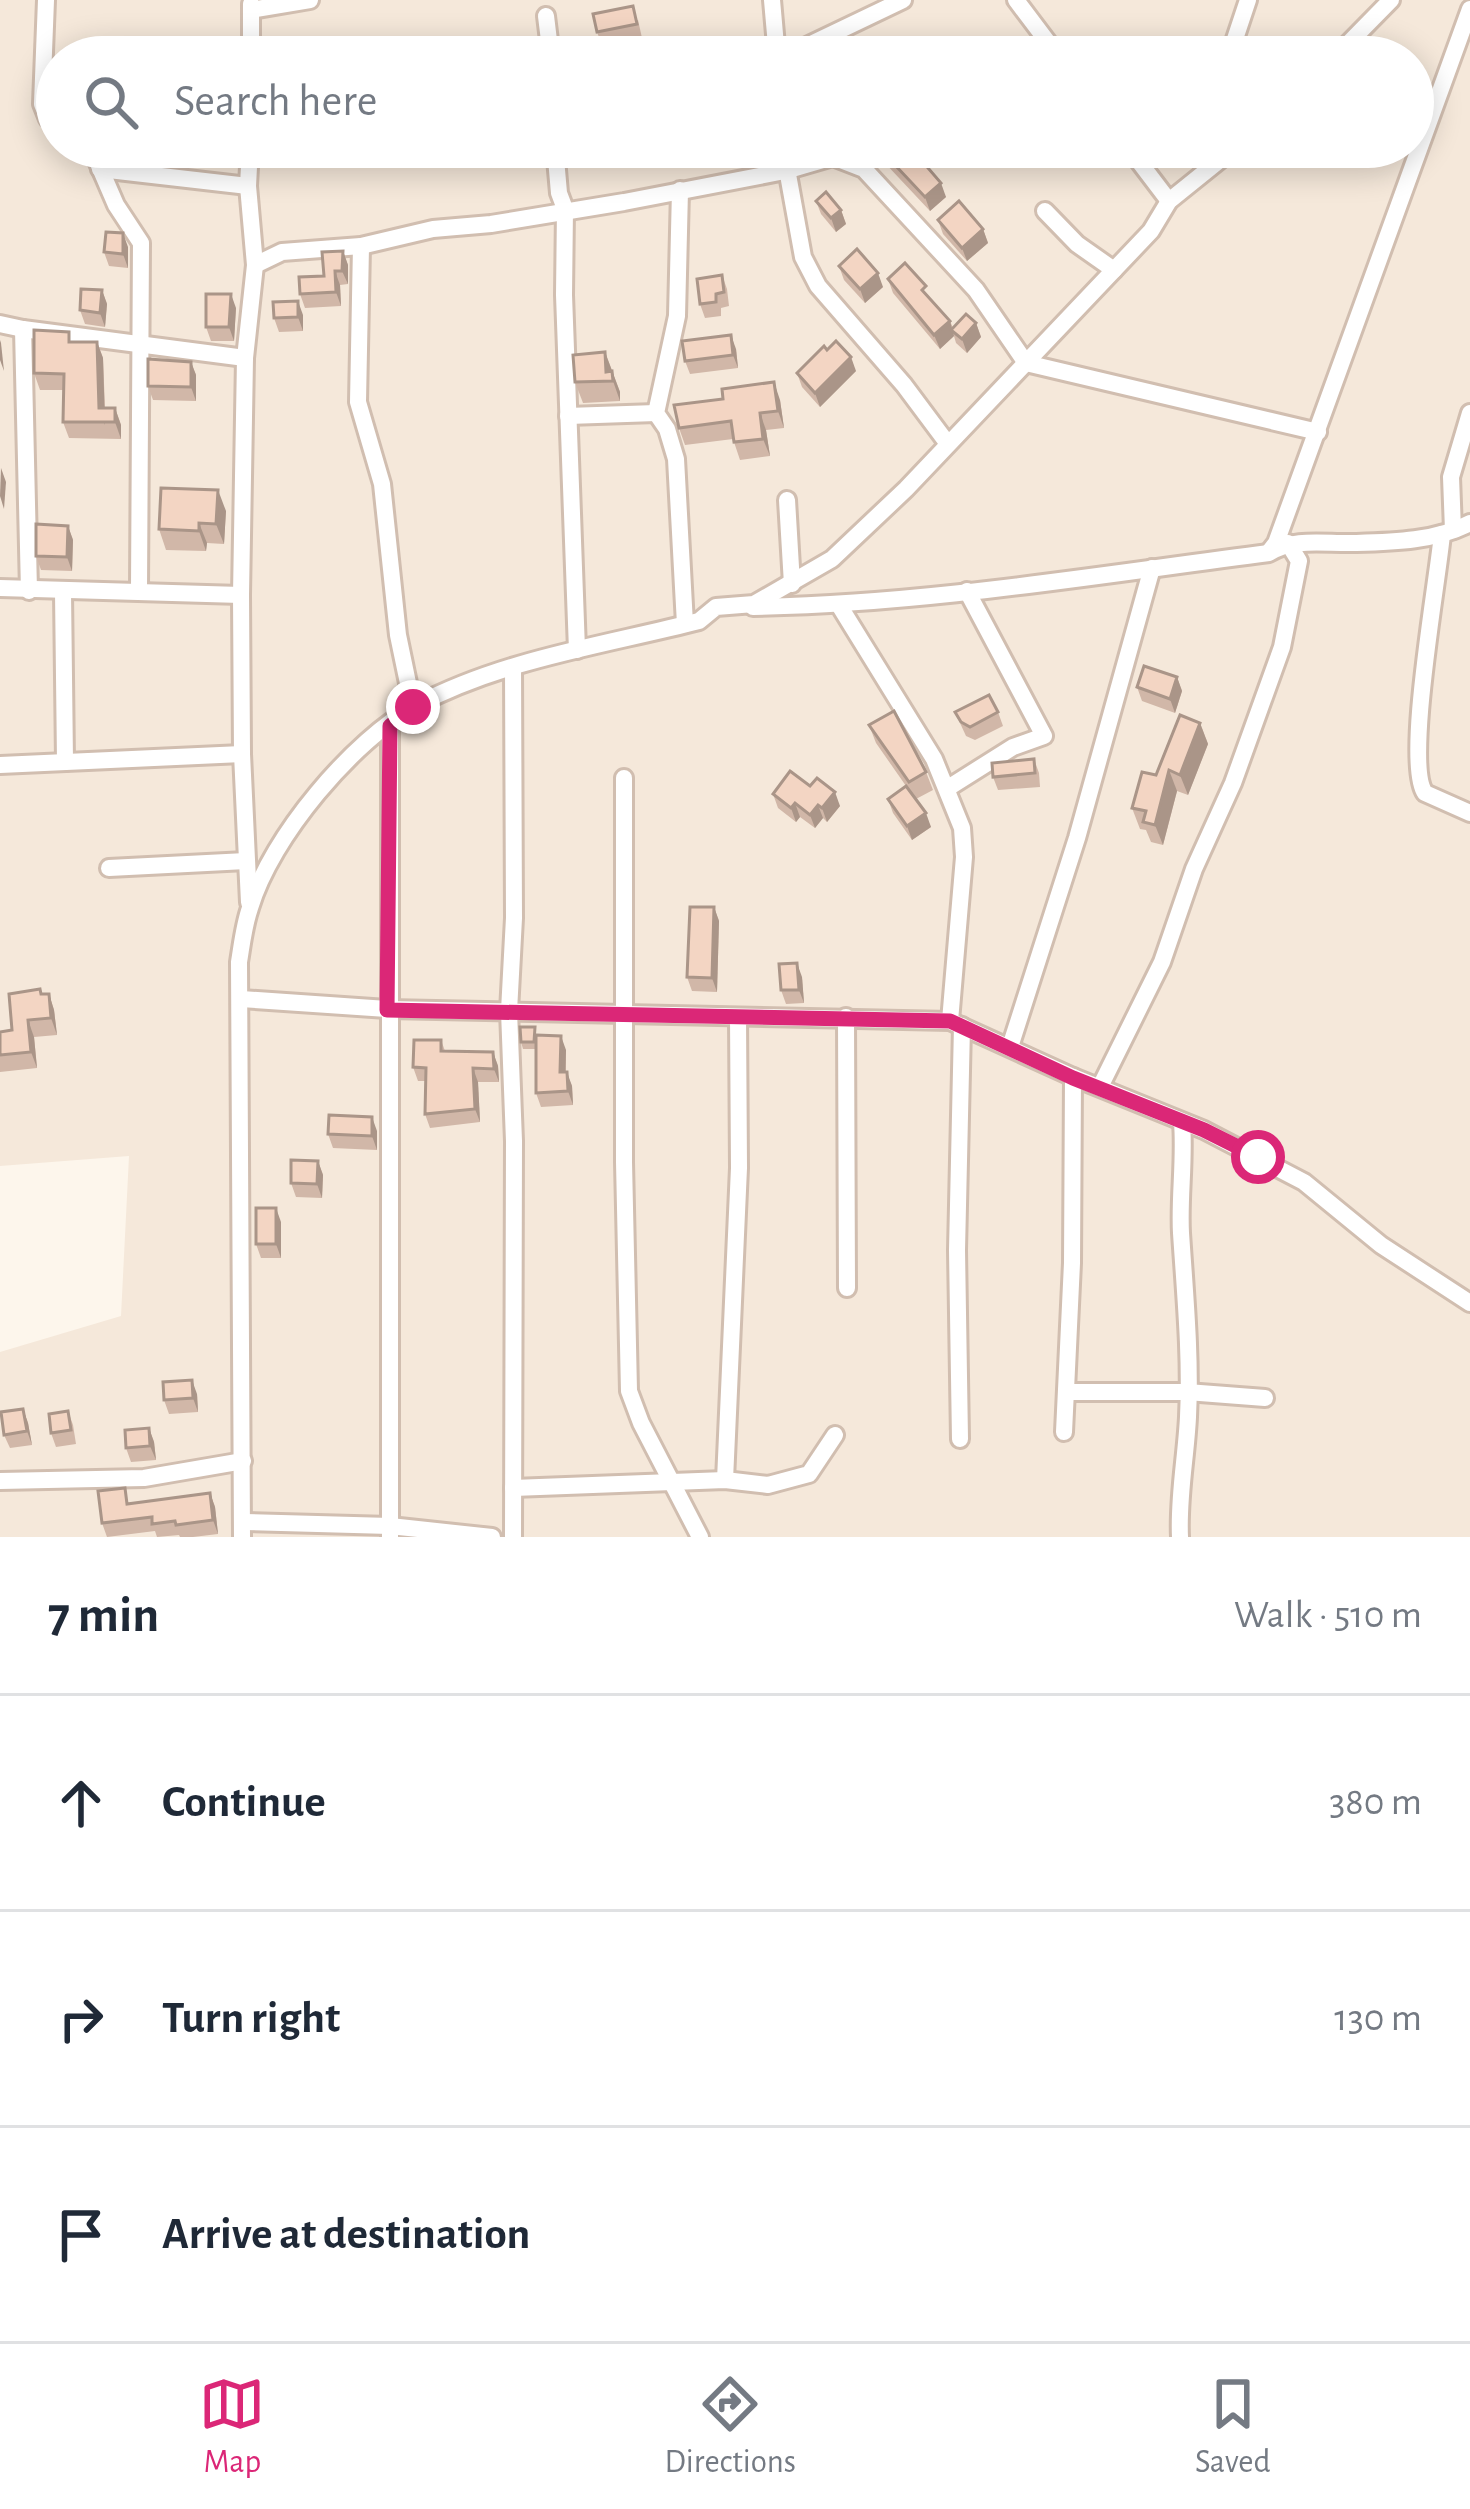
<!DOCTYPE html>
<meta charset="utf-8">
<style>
:root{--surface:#fff;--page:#f6f6f7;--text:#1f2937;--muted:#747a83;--line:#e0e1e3;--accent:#db2777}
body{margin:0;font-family:"Alegreya Sans",sans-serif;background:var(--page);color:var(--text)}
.stop{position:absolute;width:36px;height:36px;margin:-27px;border:9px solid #db2777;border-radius:50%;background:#fff}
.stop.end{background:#db2777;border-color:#fff;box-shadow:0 3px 12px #0008}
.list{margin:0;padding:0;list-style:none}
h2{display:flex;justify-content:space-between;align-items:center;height:156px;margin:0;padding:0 48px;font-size:51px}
h2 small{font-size:39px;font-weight:400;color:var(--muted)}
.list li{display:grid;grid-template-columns:78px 1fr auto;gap:36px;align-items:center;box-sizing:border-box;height:216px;padding:0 48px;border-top:3px solid var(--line)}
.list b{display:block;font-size:45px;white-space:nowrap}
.list em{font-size:39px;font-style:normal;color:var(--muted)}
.icon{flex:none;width:66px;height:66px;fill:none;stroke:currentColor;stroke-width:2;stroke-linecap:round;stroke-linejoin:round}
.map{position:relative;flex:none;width:1470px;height:1537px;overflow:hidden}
.search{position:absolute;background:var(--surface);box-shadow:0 6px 30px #0003;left:36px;right:36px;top:36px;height:132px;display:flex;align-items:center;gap:30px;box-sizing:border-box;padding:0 42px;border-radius:66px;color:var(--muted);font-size:45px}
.sheet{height:804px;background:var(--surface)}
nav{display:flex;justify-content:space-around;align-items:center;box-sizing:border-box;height:168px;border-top:3px solid var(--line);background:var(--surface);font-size:33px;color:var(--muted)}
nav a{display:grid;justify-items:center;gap:6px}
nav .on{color:var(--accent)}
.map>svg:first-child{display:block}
.residential{fill:#f5e8da;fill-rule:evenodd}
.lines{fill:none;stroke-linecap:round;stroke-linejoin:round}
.minor-casing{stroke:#d1beb0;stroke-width:22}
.minor{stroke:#fff;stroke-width:16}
.wall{fill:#d1b7a8}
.shaded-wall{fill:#aa9588}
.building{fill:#f3d5c3;stroke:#aa9588;stroke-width:3}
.route{stroke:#db2777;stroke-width:15}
</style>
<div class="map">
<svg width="1470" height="1537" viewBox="0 0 1470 1537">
<rect width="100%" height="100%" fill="#fdf6ec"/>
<path class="residential" d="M 0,0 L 1470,0 L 1470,1537 L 0,1537 L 0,1352 L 121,1316 L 129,1156 L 0,1166 ZM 57,57 L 1413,57 L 1413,147 L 57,147 Z"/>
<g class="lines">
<defs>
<g id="minor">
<polyline points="46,0 42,104 48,119 57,124"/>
<polyline points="772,0 777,57"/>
<polyline points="1016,0 1059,57"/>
<polyline points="251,4 251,57"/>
<polyline points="251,10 310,0"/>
<polyline points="546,16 551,57"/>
<polyline points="784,57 903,0"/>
<polyline points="1229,57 1248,0"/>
<polyline points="1335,57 1391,0"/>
<polyline points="91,147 116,205 141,243 139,589"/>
<polyline points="555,147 559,193 565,209 564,295 577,650"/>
<polyline points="783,147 803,257 818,286 904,385 948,444"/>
<polyline points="1128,147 1169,201"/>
<polyline points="100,169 248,186"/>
<polyline points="680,190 677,316 656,413 667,429 676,459 685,624"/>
<polyline points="1045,211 1077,244 1114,270"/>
<polyline points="361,246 358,402 382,484 398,635 413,707"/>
<polyline points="255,265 282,252 361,246 433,229 491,224 624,202 785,171 833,157 864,169 976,290 1026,363 1318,432"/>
<polyline points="0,324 23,329"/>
<polyline points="568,416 656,413"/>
<polyline points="787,500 792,584"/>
<polyline points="1453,530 1451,477 1470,413"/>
<path d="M 1442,534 C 1438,580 1404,764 1425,793 L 1470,813"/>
<polyline points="1269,552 1276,543 1470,9"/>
<polyline points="0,588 241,595"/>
<polyline points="29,591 23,329 245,358"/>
<polyline points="63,592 65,762"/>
<polyline points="839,605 934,759 962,828 964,857 950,1021"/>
<path d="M 753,607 C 926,604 1097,575 1269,553 C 1295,537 1325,544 1355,543 C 1392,542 1437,541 1470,523"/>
<polyline points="513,667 514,918 509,1011 514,1141 513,1537"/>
<polyline points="390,726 390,1537"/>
<polyline points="0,765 242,754"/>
<polyline points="624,778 624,1162 629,1391 641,1423 700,1537"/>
<polyline points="948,788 1013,747 1044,736 967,591"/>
<polyline points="109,868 246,861"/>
<polyline points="249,902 242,754 241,595 245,358 255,265 248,186 250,147"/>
<polyline points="241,999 387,1009 950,1021 1073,1077 1204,1130 1304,1182 1381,1245 1470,1303"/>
<polyline points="846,1017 847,1288"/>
<polyline points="1010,1047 1077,838 1152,568"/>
<polyline points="1100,1087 1162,962 1194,869 1233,783 1282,647 1299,561 1288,543"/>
<polyline points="1066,1392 1187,1392 1265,1398"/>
<polyline points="1064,1432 1072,1263 1073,1077"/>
<polyline points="960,1439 957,1250 962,1026"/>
<polyline points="725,1480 739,1168 738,1017"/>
<polyline points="0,1481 144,1478 243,1461"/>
<polyline points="513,1488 725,1480 768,1485 809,1474 835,1435"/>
<polyline points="243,1522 390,1526 492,1537"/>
<path d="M 242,1537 L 239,962 C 242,944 244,925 250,908 C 271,837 353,740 417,705 C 504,659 605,645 699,621 L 716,607 L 754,604 L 832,559 L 906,489 L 1151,231 L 1169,201 L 1236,147"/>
<path d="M 1180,1537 C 1178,1496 1186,1458 1188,1417 C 1191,1356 1185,1294 1181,1233 C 1179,1197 1185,1160 1182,1122"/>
</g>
</defs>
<use href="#minor" class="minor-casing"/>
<use href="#minor" class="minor"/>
</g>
<g class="wall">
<polygon points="638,20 642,38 602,45 597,32"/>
<polygon points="802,147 824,147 804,152"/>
<polygon points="921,147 915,153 946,197 930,211 884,162 879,148"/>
<polygon points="816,201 841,210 846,224 836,232 821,214"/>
<polygon points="938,220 983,229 988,243 967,261 943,234"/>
<polygon points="128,247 128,268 109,266 104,252"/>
<polygon points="343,251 348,265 348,284 340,285 341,306 305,308 300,294 324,276"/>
<polygon points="839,266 883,287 865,303 844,280"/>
<polygon points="722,275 727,289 729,306 721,308 721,316 705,318 700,304"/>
<polygon points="888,279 931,300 950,321 953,328 976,323 981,337 967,353 956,343 954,336 940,349 893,293"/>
<polygon points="102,290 107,304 105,327 85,324 80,310"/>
<polygon points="236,308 234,341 211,341 206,327"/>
<polygon points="303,315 303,331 279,332 274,318"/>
<polygon points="73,342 97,342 103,358 105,408 115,408 121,425 121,439 69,438 63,422 63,390 40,390 34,373"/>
<polygon points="736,349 738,368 690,374 685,361"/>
<polygon points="605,352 620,392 620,401 583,403 575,382"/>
<polygon points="191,362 196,375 196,401 153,400 148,386"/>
<polygon points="856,371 820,407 802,387 797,373"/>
<polygon points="780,400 784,428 766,430 770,456 740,460 733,439 685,445 679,428"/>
<polygon points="226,511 224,544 207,543 206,551 166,550 159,529"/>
<polygon points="68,526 73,540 72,571 41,570 36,556"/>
<polygon points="1177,677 1182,691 1175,713 1142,701 1137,687"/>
<polygon points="955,712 998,712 1003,726 975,740 966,736"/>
<polygon points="1200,723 1208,744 1188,795 1177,791 1163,845 1151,842 1146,830 1140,829 1132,808 1156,775"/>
<polygon points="869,725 926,772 933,790 916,799 931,827 912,840 893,813 888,799 906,786 876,743"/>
<polygon points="1034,759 1039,773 1040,787 998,790 993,777"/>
<polygon points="810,786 840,806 827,822 823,818 815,828 800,817 796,822 778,808 773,794"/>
<polygon points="714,907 719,921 717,992 692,991 687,977"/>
<polygon points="802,977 804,1003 786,1004 781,990"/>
<polygon points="40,989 42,994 49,994 54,1010 57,1035 34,1037 37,1068 0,1072 0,1032 12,1030"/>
<polygon points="537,1035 566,1050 566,1072 572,1086 573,1105 541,1107 536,1093 536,1049 523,1049 521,1042"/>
<polygon points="441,1040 445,1051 493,1052 498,1066 499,1082 478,1082 480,1122 430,1128 425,1114 426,1081 418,1081 413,1067"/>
<polygon points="377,1131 377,1150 333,1148 328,1134"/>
<polygon points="318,1161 323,1175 322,1198 296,1197 291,1183"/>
<polygon points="281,1222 281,1258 261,1258 256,1244"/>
<polygon points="197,1394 198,1412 169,1414 164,1400"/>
<polygon points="23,1409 28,1423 32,1445 10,1448 4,1435"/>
<polygon points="68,1411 73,1425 76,1444 56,1447 51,1433"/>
<polygon points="149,1428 154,1442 156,1460 131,1462 126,1448"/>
<polygon points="210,1493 215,1507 218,1534 193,1537 180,1537 179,1535 157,1537 155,1531 107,1537 102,1523 130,1504"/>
</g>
<g class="shaded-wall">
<polygon points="941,183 946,197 930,211 925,197"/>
<polygon points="841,210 846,224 836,232 831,218"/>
<polygon points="983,229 988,243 967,261 962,248"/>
<polygon points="123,233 128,247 128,268 123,254"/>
<polygon points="343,251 348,265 348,284 342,271"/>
<polygon points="335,271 340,285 341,306 336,292"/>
<polygon points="878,273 883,287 865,303 860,289"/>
<polygon points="102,290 107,304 105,327 100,313"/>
<polygon points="231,294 236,308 234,341 229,327"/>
<polygon points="298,301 303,315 303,331 298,317"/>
<polygon points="950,321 954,336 940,349 934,335"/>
<polygon points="976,323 981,337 967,353 962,339"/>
<polygon points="731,335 736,349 738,368 733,355"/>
<polygon points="0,340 1,343 4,371 0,360"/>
<polygon points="97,342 103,358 105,425 99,408"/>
<polygon points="605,352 620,392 620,401 613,381 606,372"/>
<polygon points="851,357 856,371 820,407 815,393"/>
<polygon points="191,362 196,375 196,401 191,387"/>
<polygon points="774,382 780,400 784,428 778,411"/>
<polygon points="115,408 121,425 121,439 115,422"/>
<polygon points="760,413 766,430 770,456 763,439"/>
<polygon points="1,468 6,482 4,509 0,496"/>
<polygon points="218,490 226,511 224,544 216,524"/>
<polygon points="199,523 207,543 206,551 199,531"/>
<polygon points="68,526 73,540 72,571 67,557"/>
<polygon points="1177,677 1182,691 1175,713 1170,699"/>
<polygon points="1200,723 1208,744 1188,795 1180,775"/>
<polygon points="1169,770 1177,791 1163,845 1155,825"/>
<polygon points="835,792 840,806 827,822 822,808"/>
<polygon points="795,803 800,817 796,822 791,808"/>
<polygon points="818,805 823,818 815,828 810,815"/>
<polygon points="926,813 931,827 912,840 907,826"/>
<polygon points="714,907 719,921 717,992 712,978"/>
<polygon points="797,963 802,977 804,1003 799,990"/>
<polygon points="49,994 54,1010 57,1035 51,1018"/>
<polygon points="28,1020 34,1037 37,1068 31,1052"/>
<polygon points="561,1036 566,1050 565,1086 560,1072"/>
<polygon points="493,1052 498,1066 499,1082 494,1069"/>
<polygon points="473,1068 478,1082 480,1122 475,1109"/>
<polygon points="567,1072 572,1086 573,1105 568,1091"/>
<polygon points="372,1117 377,1131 377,1150 372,1136"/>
<polygon points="318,1161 323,1175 322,1198 317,1184"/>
<polygon points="276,1208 281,1222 281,1258 276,1244"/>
<polygon points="192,1380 197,1394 198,1412 193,1398"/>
<polygon points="23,1409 28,1423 32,1445 27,1431"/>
<polygon points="149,1428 154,1442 156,1460 150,1446"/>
<polygon points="210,1493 215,1507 218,1534 213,1520"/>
</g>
<g class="building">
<polygon points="633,6 637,24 597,32 593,14"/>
<polygon points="881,147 910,147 941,183 925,197 879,148"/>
<polygon points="826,192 841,210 831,218 816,201"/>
<polygon points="959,201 983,229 962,248 938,220"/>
<polygon points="106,232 123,233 123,254 104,252"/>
<polygon points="857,249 878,273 860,289 839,266"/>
<polygon points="343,251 342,271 335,271 336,292 300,294 299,277 324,276 322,252"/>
<polygon points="905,263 926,286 922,290 950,321 934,335 888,279"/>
<polygon points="722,275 724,292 716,294 716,302 700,304 697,279"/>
<polygon points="81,289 102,290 100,313 80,310"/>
<polygon points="206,294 231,294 229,327 206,327"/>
<polygon points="298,301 298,317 274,318 273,302"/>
<polygon points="966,314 976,323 962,339 951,330"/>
<polygon points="34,330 69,332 69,342 97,342 99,408 115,408 115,422 63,422 64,374 34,373"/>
<polygon points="731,335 733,355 685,361 682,341"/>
<polygon points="836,341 851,357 815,393 797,373 824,346 827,350"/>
<polygon points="605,352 606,372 612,371 613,381 575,382 573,355"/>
<polygon points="148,359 191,362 191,387 148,386"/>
<polygon points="774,382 778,411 760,413 763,439 734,442 731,421 679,428 674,405 723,399 722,389"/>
<polygon points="161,488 218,490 216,524 199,523 199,531 159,529"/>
<polygon points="36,524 68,526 67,557 36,556"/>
<polygon points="1144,666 1177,677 1170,699 1137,687"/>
<polygon points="989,695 998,712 970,727 961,722 955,712"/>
<polygon points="894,711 926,772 909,782 869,725"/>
<polygon points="1180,715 1200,723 1180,775 1169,770 1155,825 1143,822 1146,811 1132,808 1142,772 1156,775"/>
<polygon points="1034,759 1035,773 993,777 992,763"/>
<polygon points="790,771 810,786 817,778 835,792 822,808 818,805 810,815 795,803 791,808 773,794"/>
<polygon points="906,786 926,813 907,826 888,799"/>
<polygon points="690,907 714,907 712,978 687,977"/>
<polygon points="797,963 799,990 781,990 779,964"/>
<polygon points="40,989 41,994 49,994 51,1018 28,1020 31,1052 0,1055 0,1032 12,1030 9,994"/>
<polygon points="520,1027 535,1027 534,1042 521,1042"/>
<polygon points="536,1035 561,1036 560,1072 567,1072 568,1091 536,1093"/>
<polygon points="414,1040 441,1040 441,1051 493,1052 494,1069 473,1068 475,1109 425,1114 426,1068 413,1067"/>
<polygon points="329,1115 372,1117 372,1136 328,1134"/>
<polygon points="291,1160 318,1161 317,1184 291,1183"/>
<rect x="256" y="1208" width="20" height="36"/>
<polygon points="192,1380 193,1398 164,1400 163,1382"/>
<polygon points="23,1409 27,1431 4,1435 1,1412"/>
<polygon points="68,1411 71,1430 51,1433 49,1414"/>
<polygon points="149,1428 150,1446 126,1448 125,1430"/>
<polygon points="125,1488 127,1504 210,1493 213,1520 176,1525 175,1521 152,1524 152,1517 102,1523 98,1491"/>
</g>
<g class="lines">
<polyline class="route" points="413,707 390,726 387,1010 950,1021 1073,1078 1204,1130 1258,1157"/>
</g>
</svg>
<div class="stop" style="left:1258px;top:1157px"></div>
<div class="stop end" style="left:413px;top:707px"></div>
<div class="search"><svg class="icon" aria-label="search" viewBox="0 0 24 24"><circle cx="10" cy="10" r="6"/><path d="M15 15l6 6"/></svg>Search here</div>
</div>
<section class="sheet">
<h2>7 min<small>Walk · 510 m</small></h2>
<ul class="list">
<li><svg class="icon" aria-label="ahead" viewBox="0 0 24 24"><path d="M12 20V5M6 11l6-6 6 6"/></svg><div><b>Continue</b></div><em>380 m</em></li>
<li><svg class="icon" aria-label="right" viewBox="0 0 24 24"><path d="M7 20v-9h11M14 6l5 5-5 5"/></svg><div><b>Turn right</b></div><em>130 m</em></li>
<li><svg class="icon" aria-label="arrive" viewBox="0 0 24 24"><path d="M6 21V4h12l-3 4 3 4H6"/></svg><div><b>Arrive at destination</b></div></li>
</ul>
</section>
<nav>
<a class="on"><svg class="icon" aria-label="map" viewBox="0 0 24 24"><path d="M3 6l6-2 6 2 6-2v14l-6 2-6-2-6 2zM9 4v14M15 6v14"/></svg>Map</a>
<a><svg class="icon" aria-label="directions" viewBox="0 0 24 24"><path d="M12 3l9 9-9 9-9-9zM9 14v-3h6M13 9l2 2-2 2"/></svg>Directions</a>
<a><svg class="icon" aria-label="saved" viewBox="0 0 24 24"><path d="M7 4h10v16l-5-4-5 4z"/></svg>Saved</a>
</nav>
